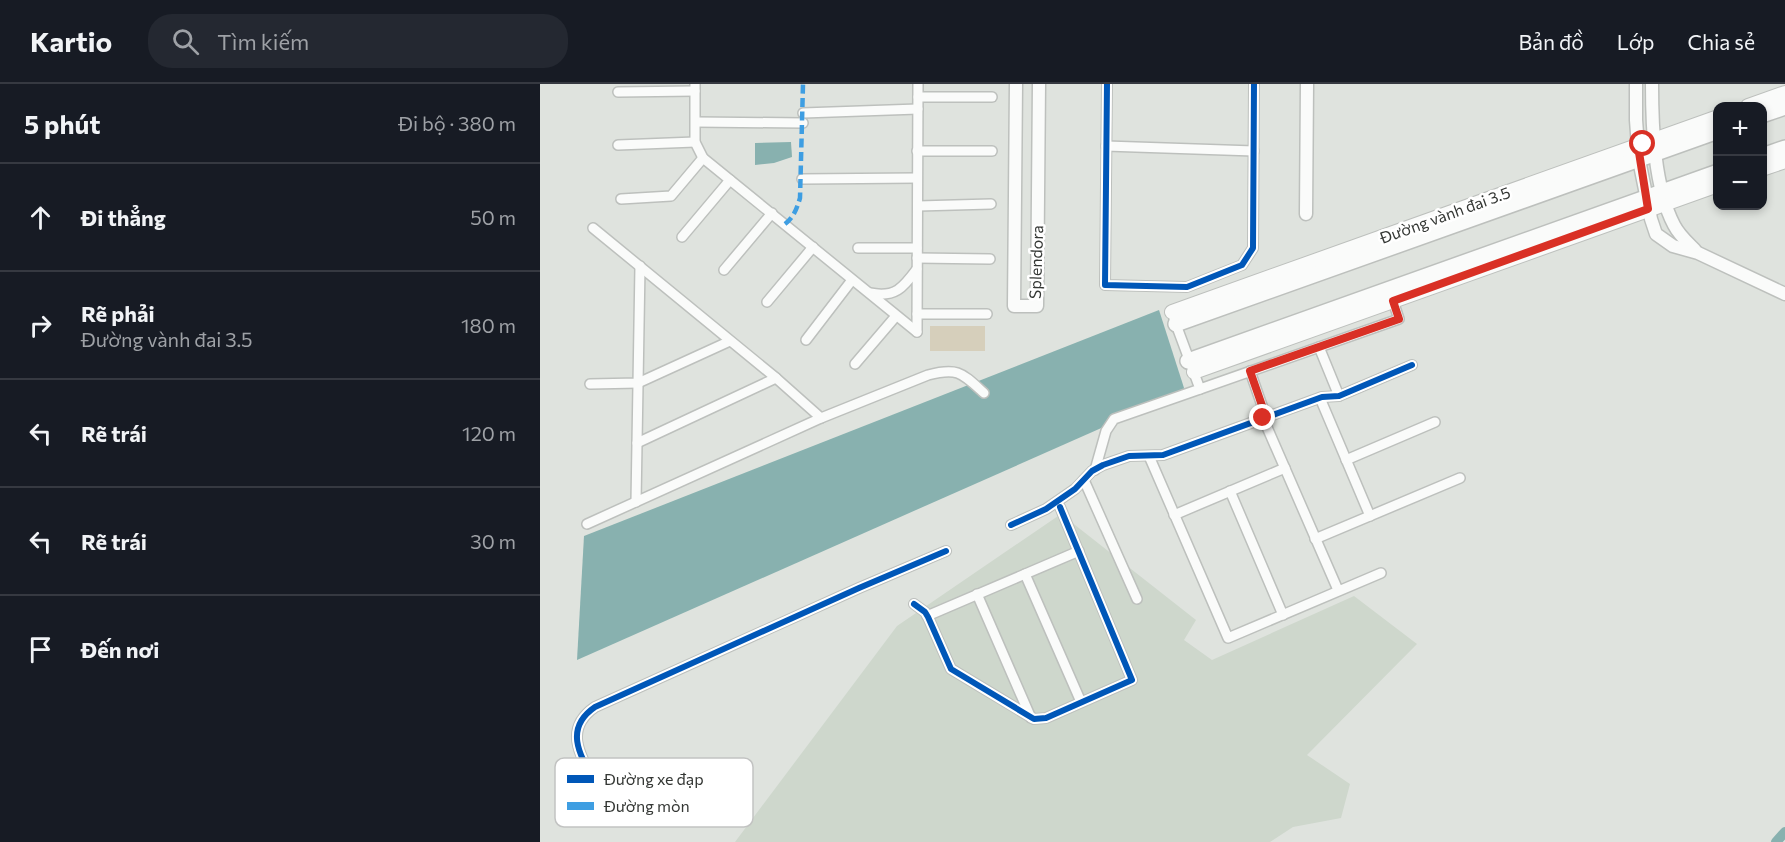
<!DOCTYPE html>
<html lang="vi">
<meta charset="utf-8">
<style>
:root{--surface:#171b24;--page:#242831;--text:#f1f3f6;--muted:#9ea1a6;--line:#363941}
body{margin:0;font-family:Commissioner,sans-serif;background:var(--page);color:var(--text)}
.controls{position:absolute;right:18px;top:18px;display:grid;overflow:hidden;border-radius:12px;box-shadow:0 3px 9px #0003}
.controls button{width:54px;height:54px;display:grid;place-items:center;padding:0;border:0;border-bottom:2px solid var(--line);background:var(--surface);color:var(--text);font:30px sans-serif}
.stop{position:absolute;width:18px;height:18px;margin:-14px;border:4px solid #d93025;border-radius:50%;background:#fff}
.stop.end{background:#d93025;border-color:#fff;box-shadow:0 2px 6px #0008}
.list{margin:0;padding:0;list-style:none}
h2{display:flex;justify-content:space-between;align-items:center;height:78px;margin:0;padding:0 24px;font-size:26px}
h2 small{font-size:20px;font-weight:400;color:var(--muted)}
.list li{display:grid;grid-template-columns:39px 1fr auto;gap:18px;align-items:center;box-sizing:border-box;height:108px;padding:0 24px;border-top:2px solid var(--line)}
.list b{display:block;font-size:22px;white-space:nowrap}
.list p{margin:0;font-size:20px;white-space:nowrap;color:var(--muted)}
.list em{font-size:20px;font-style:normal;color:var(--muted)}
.icon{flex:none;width:33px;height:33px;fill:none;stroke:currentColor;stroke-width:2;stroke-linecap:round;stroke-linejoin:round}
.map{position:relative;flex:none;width:1245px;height:758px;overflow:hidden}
header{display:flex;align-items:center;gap:36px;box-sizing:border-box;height:84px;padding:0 30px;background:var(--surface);border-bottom:2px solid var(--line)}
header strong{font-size:28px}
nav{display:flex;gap:33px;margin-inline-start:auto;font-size:21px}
.search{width:420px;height:54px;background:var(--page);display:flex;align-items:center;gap:15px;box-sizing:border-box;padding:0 21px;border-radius:24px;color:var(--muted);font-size:22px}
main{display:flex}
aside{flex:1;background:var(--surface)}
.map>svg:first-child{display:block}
.built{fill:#ced7cc}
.green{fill:#d6cfbb}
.water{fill:#88b1af}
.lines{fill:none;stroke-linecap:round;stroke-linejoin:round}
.canal{stroke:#88b1af;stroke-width:10}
.minor-casing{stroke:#bdc0bd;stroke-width:12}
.tertiary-casing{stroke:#bdc0bd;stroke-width:15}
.secondary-casing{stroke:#bdc0bd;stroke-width:16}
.primary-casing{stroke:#bdc0bd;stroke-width:18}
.minor{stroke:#fafbfa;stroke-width:9}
.tertiary{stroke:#fafbfa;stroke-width:12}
.secondary{stroke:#fafbfa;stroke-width:14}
.primary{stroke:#fafbfa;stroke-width:15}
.quiet{stroke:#3e9ee2;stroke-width:4.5;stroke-dasharray:9 4.5;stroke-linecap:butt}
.cycleway-casing{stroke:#fff;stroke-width:10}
.cycleway{stroke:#0057b8;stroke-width:6}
.route{stroke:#d93025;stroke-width:8}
.labels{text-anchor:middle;stroke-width:5;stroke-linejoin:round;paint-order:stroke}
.street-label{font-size:16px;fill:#343734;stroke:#fff}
.key{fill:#fff;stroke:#c2c3c2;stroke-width:1.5}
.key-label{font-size:16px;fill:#343734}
</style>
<header>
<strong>Kartio</strong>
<div class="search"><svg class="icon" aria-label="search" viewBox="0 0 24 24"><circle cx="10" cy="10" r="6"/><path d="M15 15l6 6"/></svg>Tìm kiếm</div>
<nav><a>Bản đồ</a><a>Lớp</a><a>Chia sẻ</a></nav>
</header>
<main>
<aside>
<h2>5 phút<small>Đi bộ · 380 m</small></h2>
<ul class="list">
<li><svg class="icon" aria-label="ahead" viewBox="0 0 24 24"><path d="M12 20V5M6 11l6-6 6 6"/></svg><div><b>Đi thẳng</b></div><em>50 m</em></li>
<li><svg class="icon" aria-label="right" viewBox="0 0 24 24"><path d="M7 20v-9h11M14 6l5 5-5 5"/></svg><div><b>Rẽ phải</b><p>Đường vành đai 3.5</p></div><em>180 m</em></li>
<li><svg class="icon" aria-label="left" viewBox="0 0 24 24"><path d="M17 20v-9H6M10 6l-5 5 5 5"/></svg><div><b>Rẽ trái</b></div><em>120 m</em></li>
<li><svg class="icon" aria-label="left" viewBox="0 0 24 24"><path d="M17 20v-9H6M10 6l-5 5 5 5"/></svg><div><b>Rẽ trái</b></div><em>30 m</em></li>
<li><svg class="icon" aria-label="arrive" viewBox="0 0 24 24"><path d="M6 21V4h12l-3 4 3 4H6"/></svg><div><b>Đến nơi</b></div></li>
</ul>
</aside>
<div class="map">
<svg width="1245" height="758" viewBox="0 0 1245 758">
<rect width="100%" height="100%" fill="#dfe3de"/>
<polygon class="built" points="521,430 656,536 644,556 672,576 814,512 877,560 767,671 810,700 801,734 753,743 730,758 195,758 357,542"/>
<rect class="green" x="390" y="242" width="55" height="25"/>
<g class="water">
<polygon points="251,58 252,73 234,79 215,81 215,59"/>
<polygon points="619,226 645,307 37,576 44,452"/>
</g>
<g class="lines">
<polyline class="canal" points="1236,758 1245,748"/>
<defs>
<g id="minor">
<polyline points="155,0 155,58 163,74 377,248"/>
<polyline points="567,0 565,201 647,203 702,181 713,164 714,0"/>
<polyline points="78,8 155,7"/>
<polyline points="378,13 452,13"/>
<polyline points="263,29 378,25"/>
<polyline points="156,38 263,39"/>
<polyline points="78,61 155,58"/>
<polyline points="566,62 714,67"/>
<polyline points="377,67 452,67"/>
<polyline points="262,95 377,94"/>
<polyline points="81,115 131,112 163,74"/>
<polyline points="378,122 451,120"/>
<polyline points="53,144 236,294 281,334"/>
<polyline points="142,153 190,96"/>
<polyline points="318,164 377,164"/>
<polyline points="377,174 450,175"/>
<polyline points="184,186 232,129"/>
<path d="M 330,209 C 355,214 363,204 377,185"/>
<polyline points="227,218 273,163"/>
<polyline points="377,230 447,230"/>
<polyline points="377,248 378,0"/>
<polyline points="266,256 312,196"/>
<polyline points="779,263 799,312"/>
<polyline points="315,280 356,232"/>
<polyline points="710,287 726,333"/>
<polyline points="50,300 98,299 190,257"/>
<polyline points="660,305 859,235 853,217"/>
<polyline points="780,314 830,432"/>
<polyline points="723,334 798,506"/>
<polyline points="97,359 236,294"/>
<polyline points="609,372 688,554 841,489"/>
<polyline points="806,376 895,338"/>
<polyline points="555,386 566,347 574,335 660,305 634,235"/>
<polyline points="544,396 597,515"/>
<polyline points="690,407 743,531"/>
<polyline points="96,418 100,182"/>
<polyline points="634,431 745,384"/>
<path d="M 47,440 L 281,334 L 388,291 C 418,283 422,289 444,309"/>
<polyline points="471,441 506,425 535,405 552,387 563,381 589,372 623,371 782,313 799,312 872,281"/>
<polyline points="775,455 920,394"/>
<polyline points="485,490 541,618"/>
<polyline points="437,510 491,634"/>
<polyline points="374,520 385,528 388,533 411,585 494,635 506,634 592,596 520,423"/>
<polyline points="387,532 539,467"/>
<path d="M 59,705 C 44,677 20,647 55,623 L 319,504 L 406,467"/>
</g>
<g id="tertiary">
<polyline points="476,0 474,222 497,222 499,0"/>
<polyline points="1096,0 1096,36 1099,76 1111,135 1116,150 1133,162 1158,169 1245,210"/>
<path d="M 1112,0 C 1112,42 1114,103 1134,141 C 1139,151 1147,158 1155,166"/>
<polyline points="766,130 767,0"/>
</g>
<g id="secondary">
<polyline points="1208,22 1245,9"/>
<polyline points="1222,85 1245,77"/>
<polyline points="632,228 1178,33"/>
<polyline points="654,288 1178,101"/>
</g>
<g id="primary">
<polyline points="1222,31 1245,23"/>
<polyline points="1222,72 1245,64"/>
<polyline points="636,240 1178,47"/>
<polyline points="648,277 1178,88"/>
</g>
</defs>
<use href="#minor" class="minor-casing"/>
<use href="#tertiary" class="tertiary-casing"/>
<use href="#secondary" class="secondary-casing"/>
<use href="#primary" class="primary-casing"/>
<use href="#minor" class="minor"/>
<use href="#tertiary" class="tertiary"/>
<use href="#secondary" class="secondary"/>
<use href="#primary" class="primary"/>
<path class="quiet" d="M 245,140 C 254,133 257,124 260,114 L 263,0"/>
<defs>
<g id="cycleway">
<polyline points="567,0 565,201 647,203 702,181 713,164 714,0"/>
<polyline points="471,441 506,425 535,405 552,387 563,381 589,372 623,371 782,313 799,312 872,281"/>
<polyline points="374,520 385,528 388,533 411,585 494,635 506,634 592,596 520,423"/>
<path d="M 59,705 C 44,677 20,647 55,623 L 319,504 L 406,467"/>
</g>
</defs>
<use href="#cycleway" class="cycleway-casing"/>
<use href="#cycleway" class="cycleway"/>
</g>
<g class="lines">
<polyline class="route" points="723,334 726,333 710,287 859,235 853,217 1108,125 1098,62 1103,60"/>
</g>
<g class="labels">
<g class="street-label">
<text transform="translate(905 131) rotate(-20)" y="6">Đường vành đai 3.5</text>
<text transform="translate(496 178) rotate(-88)" y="6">Splendora</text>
</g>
</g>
<rect x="15" y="674" width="198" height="69" rx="9" class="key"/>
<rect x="27" y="691" width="27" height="8" fill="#0057b8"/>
<rect x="27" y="718" width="27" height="8" fill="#3e9ee2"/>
<g class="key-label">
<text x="64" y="701">Đường xe đạp</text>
<text x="64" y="728">Đường mòn</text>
</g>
</svg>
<div class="controls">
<button>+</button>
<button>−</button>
</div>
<div class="stop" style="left:1103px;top:60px"></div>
<div class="stop end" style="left:723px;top:334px"></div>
</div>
</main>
